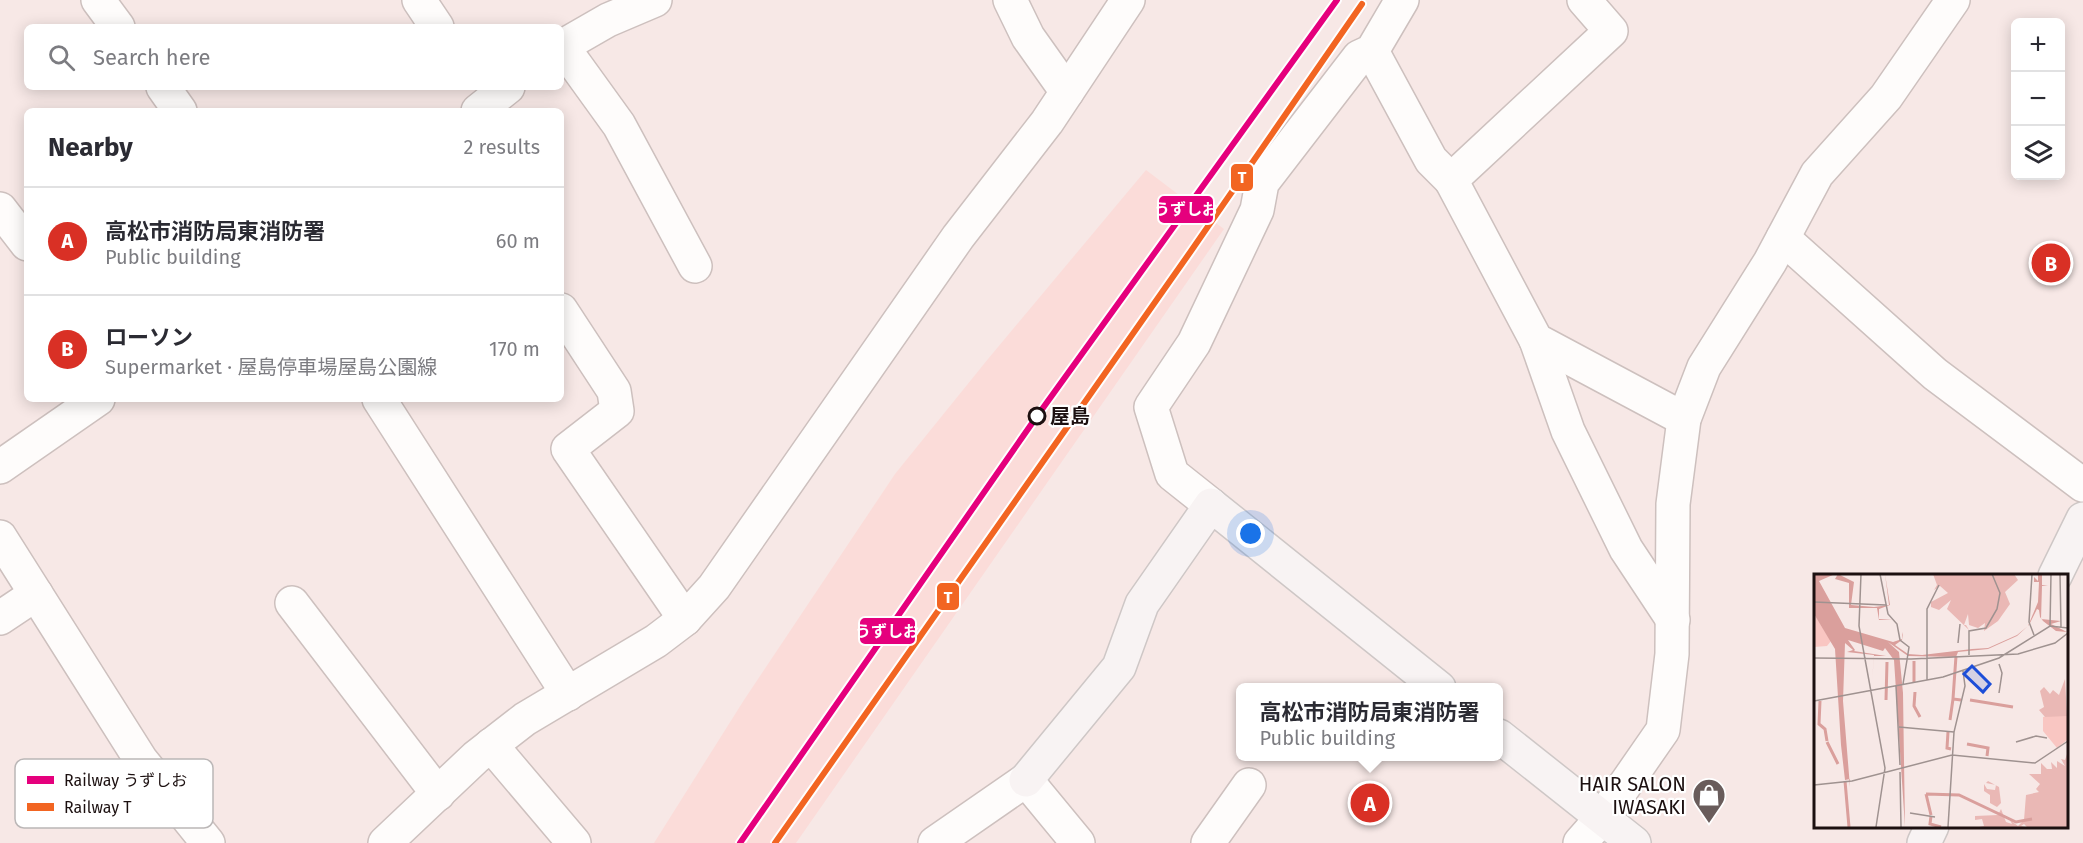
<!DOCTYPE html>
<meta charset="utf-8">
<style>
:root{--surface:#fff;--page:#f7f7f7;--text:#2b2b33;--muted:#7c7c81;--line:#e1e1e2;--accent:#d93025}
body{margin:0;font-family:"Fira Sans","Noto Sans JP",sans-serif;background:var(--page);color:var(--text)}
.controls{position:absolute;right:18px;top:18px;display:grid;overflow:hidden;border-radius:9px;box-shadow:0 3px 15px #0003}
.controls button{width:54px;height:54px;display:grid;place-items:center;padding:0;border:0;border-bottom:2px solid var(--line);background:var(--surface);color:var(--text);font:30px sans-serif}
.you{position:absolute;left:1251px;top:534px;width:21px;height:21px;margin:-15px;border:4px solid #fff;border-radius:50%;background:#1a73e8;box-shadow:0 0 0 9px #1a73e833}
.badge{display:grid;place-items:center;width:39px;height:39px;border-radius:50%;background:var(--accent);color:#fff;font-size:20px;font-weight:700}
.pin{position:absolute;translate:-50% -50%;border:3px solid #fff;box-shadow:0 2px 6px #0006}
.popup{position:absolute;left:1236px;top:683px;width:267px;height:78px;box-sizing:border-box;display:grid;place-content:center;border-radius:9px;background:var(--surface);filter:drop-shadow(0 2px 4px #0005);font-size:20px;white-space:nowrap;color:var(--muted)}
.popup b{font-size:22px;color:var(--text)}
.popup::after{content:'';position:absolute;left:50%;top:100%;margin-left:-12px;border:12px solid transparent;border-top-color:var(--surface)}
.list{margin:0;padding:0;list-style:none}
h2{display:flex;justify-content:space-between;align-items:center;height:78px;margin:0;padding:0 24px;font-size:26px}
h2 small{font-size:20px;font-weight:400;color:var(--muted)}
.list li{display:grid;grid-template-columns:39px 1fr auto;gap:18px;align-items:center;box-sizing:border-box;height:108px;padding:0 24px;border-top:2px solid var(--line)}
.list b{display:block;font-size:22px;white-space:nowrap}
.list p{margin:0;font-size:20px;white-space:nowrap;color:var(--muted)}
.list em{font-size:20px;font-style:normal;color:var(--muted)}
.icon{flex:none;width:33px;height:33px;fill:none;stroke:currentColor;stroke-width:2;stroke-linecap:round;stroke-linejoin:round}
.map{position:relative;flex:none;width:2083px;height:843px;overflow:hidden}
.search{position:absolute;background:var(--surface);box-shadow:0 3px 15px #0003;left:24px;top:24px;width:540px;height:66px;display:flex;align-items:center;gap:15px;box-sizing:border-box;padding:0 21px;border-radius:9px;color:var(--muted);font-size:22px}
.panel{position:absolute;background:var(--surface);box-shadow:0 3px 15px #0003;left:24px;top:108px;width:540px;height:294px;border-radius:9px}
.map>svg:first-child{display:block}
.built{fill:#fbdcd9}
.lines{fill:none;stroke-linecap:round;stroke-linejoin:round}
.minor-casing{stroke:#cdc0be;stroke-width:36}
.major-casing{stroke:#cec7c6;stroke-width:36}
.minor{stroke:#fefcfb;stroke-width:33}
.major{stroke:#f8f3f3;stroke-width:33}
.rail-1-casing{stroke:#fff;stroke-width:10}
.rail-2-casing{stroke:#fff;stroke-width:10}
.rail-1{stroke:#e5007d;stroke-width:6}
.rail-2{stroke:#f26522;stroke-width:6}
.stop-dot{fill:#fff;stroke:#1c1010;stroke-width:3}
.labels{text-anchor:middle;stroke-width:4.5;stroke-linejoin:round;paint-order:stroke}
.stop-label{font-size:20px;font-weight:bold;fill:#1c1010;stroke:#fff;text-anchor:start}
.poi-label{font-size:20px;fill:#1c1010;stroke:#fff;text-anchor:end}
.inset-river{fill:none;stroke:#da9f9c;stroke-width:3}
.inset-road{fill:none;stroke:#9f9290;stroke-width:1.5}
.view{fill:#1d4ed8;fill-opacity:0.15;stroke:#1d4ed8;stroke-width:3}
.inset-edge{fill:none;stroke:#1c1010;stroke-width:3}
.key{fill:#fff;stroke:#bbb7b7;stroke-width:1.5}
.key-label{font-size:16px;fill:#1c1010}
.line-badge{stroke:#fff;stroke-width:2}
.badge-label{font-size:16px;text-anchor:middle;font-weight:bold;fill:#fff}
</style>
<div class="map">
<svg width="2083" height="843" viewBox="0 0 2083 843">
<rect width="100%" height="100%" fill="#f7e8e6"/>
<polygon class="built" points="1146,170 1224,229 796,843 654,843 744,700 895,474 988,359"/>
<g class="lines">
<defs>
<g id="minor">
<polyline points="98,0 118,27"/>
<polyline points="419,0 437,27"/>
<polyline points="1010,0 1028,37 1067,92"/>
<polyline points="1584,0 1611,31 1451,180 1536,340 1684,419"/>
<polyline points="562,46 619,125 695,266"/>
<polyline points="561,47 608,20 655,0"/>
<polyline points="1372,51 1431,160 1451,180"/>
<polyline points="163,87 180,111"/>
<polyline points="478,111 508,87"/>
<polyline points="0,209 27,244"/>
<polyline points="1783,238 1935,374 2083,485"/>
<polyline points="561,310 614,391 617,411 568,449 685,619"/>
<polyline points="1536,340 1568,431 1626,549 1673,620"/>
<polyline points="379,399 568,694"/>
<polyline points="0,467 98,399"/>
<polyline points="1211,505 1172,474 1151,407 1194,343 1257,210 1262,183 1359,57 1372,51 1402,0"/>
<polyline points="0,537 141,760 208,843"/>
<polyline points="292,603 438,794"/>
<polyline points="0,618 36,594"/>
<polyline points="491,745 574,843"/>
<polyline points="385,843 476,757 525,719 656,641 685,619 714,587 958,237 1047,122 1128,0"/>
<polyline points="935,843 1026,780 1078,843"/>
<polyline points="1208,843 1249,785"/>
<polyline points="1580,843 1602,818 1663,730 1672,654 1673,504 1684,419 1704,367 1770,262 1817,174 1886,97 1953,0"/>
</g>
<g id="major">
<polyline points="2055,576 2083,519"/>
<polyline points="1499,736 1634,843"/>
<polyline points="1026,780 1119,667 1142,604 1211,505 1439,688"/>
<polyline points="1924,843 1932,826"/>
</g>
</defs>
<use href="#minor" class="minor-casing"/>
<use href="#major" class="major-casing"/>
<use href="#minor" class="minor"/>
<use href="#major" class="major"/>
<defs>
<polyline id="rail-1" points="740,843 1035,419 1337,0"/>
<polyline id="rail-2" points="775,843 1191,251 1362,4"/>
</defs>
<use href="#rail-1" class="rail-1-casing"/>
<use href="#rail-2" class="rail-2-casing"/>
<use href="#rail-1" class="rail-1"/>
<use href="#rail-2" class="rail-2"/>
</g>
<defs>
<symbol id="shop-pin" viewBox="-11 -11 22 30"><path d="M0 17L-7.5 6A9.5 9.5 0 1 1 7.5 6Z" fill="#695c5b" stroke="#fff"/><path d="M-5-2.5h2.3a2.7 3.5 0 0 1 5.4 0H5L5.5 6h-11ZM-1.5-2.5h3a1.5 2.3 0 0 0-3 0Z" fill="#fff"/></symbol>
</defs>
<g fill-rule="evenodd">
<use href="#shop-pin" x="1690" y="776" width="38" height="52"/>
</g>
<circle class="stop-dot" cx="1037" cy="416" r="8"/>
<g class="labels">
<g class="stop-label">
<text x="1050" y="423">屋島</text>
</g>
<g class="poi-label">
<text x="1686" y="791">HAIR SALON<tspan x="1686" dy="23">IWASAKI</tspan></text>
</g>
</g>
<g transform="translate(1814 574)">
<rect width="254" height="254" fill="#f7e8e6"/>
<path d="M 0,40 L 17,67 L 13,72 L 0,73 ZM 241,141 L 254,142 L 253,166 L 243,174 L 229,157 L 229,143 Z" fill="#f9c6c2"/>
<path d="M 119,0 L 200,0 L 204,6 L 191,18 L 196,30 L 184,47 L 170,57 L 171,49 L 164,54 L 155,51 L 154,40 L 150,51 L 152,51 L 155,56 L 133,35 L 137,26 L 125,36 L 117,33 L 117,28 L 134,19 L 126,12 L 120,16 L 123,11 ZM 251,105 L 253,142 L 231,143 L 225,136 L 230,133 L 226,117 L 230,113 L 236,120 L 239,116 L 245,121 ZM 253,180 L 253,253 L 213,253 L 210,250 L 207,252 L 211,253 L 165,253 L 170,252 L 168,245 L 161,246 L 161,242 L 184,241 L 187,235 L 192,248 L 198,250 L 196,246 L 204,252 L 210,246 L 212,221 L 225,218 L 222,215 L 226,210 L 215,200 L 227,200 L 227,189 L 233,195 L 238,195 L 237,188 L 243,194 L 243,187 L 251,192 L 247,185 L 251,186 ZM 174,207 L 185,213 L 187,229 L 183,233 L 176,229 L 176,221 L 170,217 L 170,210 L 173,215 L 181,216 L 182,211 L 172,209 Z" fill="#eab8b5"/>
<path d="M 0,0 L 21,0 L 5,7 L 31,54 L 79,68 L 88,65 L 88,61 L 89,58 L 88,66 L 81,71 L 94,80 L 108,81 L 158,75 L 174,74 L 203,61 L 214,52 L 224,28 L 225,8 L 220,8 L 220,3 L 224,7 L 224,0 L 228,0 L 228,11 L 234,11 L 228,12 L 227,45 L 247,47 L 237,50 L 253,58 L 242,57 L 229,47 L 226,43 L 225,36 L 223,35 L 215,51 L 203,62 L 174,75 L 144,78 L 142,83 L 94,82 L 74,68 L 85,78 L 89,119 L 91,253 L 80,86 L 71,74 L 69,77 L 34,66 L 41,76 L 40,77 L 72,82 L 60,82 L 58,108 L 60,81 L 33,78 L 39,76 L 31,69 L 29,127 L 36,213 L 36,205 L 31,206 L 27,171 L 21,75 L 0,40 ZM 24,0 L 40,8 L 37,31 L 60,33 L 75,31 L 71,0 L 76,31 L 65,35 L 65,45 L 79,46 L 65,46 L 63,34 L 35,34 L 35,9 L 21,5 Z" fill="#da9f9c"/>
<path class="inset-river" d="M 142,82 L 139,125 L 147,126M 100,87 L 100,108M 101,118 L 100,132 L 106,143M 72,126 L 73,88M 156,126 L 199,133M 6,127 L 5,150 L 11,155 L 13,167M 136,146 L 139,125M 134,158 L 133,174 L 137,175M 13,168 L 24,190M 153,170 L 174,174 L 173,182M 31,207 L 35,253M 112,220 L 117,241M 112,220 L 145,221 L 202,248 L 218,245M 117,242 L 116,250 L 127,253"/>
<path class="inset-road" d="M 47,0 L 45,52 L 51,85M 66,0 L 74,40 L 83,50 L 86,66 L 95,73 L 93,86M 218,0 L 215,48 L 220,61M 246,0 L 247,53M 0,28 L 72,31M 236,52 L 237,0M 144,69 L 146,50M 155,81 L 155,57 L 172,54 L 183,35 L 186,19 L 178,0M 0,84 L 97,85 L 204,80 L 241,69 L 254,59M 51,85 L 71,194 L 62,253M 113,106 L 113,35 L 125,11M 89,110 L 93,86M 82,112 L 86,191M 185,119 L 188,99 L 185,90M 0,127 L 129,103 L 185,84 L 236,52 L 254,54M 85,153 L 140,158M 202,168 L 222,162 L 233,164M 86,198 L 87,253M 0,211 L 38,207 L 138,181 L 221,189 L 254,167M 96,239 L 121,243M 134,253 L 140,158 L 151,112 L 149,97"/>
<path class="view" d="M 158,92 L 176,110 L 169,118 L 150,100 Z"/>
<rect width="254" height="254" class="inset-edge"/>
</g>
<rect x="15" y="759" width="198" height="69" rx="9" class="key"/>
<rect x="27" y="776" width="27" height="8" fill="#e5007d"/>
<rect x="27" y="803" width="27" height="8" fill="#f26522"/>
<g class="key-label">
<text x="64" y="786">Railway うずしお</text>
<text x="64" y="813">Railway T</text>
</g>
<g class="line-badge">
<rect x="1230" y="163" width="24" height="29" rx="6" fill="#f26522"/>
<rect x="1158" y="195" width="56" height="29" rx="6" fill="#e5007d"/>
<rect x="936" y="582" width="24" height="29" rx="6" fill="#f26522"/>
<rect x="859" y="617" width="57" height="28" rx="6" fill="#e5007d"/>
</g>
<g class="badge-label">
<text x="1242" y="183">T</text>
<text x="1186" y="215">うずしお</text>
<text x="948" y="603">T</text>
<text x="887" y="637">うずしお</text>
</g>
</svg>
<div class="controls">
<button>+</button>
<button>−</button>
<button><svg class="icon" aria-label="layers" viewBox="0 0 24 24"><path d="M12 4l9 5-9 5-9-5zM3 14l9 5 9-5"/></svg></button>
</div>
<div class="you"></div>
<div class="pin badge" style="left:1370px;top:803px">A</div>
<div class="popup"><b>高松市消防局東消防署</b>Public building</div>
<div class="pin badge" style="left:2051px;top:263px">B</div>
<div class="search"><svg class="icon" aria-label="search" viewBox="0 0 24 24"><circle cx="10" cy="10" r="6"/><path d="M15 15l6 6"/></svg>Search here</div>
<section class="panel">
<h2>Nearby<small>2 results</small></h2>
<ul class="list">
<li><span class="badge">A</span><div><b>高松市消防局東消防署</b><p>Public building</p></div><em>60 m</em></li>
<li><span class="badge">B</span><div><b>ローソン</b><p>Supermarket · 屋島停車場屋島公園線</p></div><em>170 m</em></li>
</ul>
</section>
</div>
